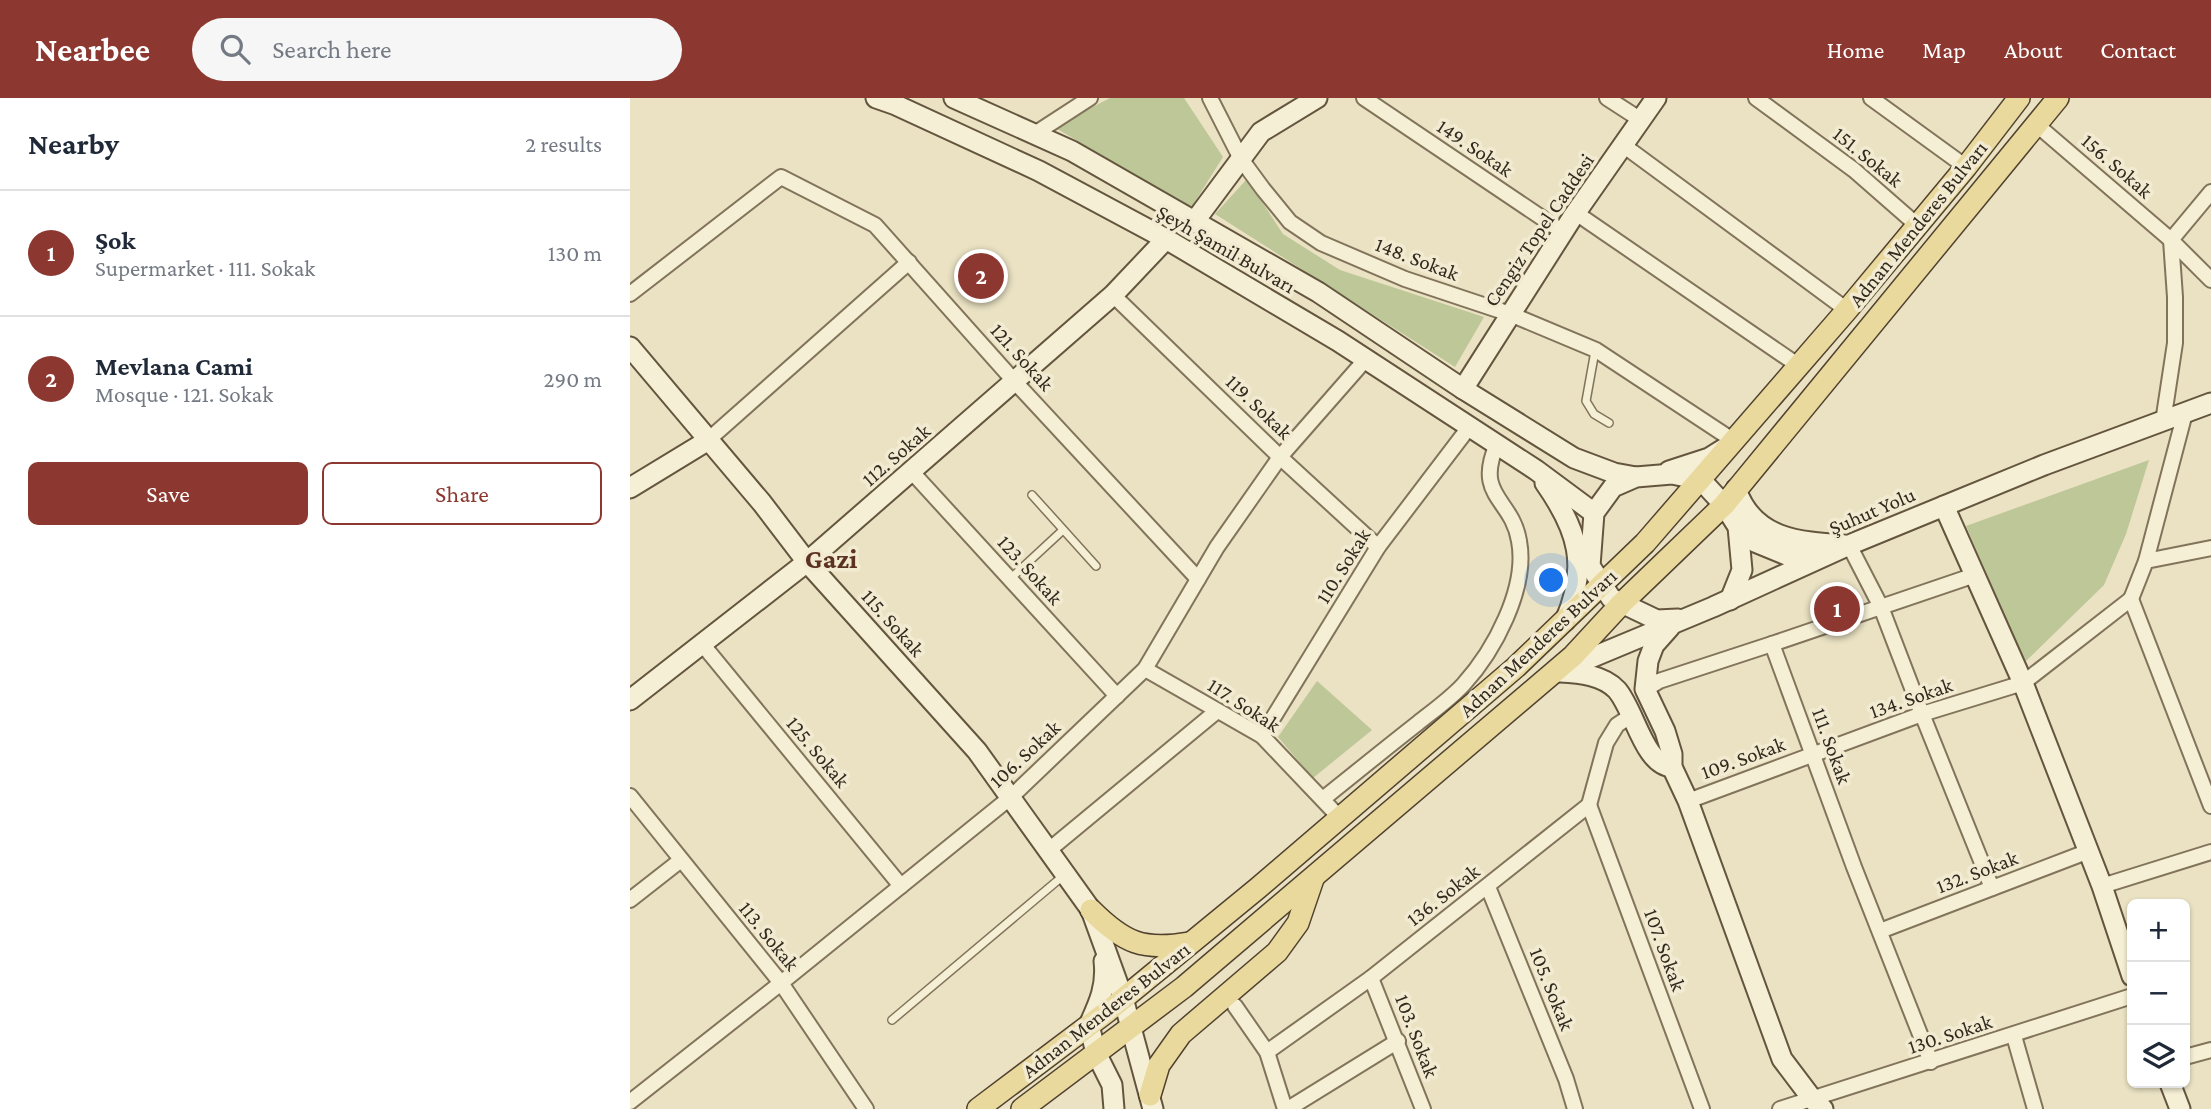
<!DOCTYPE html>
<meta charset="utf-8">
<style>
:root{--surface:#fff;--page:#f6f6f7;--text:#1f2937;--muted:#747a83;--line:#e0e1e3;--accent:#8c3830}
body{margin:0;font-family:"Crimson Pro",serif;background:var(--page);color:var(--text)}
.controls{position:absolute;right:21px;bottom:21px;display:grid;overflow:hidden;border-radius:10px;box-shadow:0 2px 5px #0004}
.controls button{width:63px;height:63px;display:grid;place-items:center;padding:0;border:0;border-bottom:2px solid var(--line);background:var(--surface);color:var(--text);font:35px sans-serif}
.you{position:absolute;left:922px;top:483px;width:24px;height:24px;margin:-18px;border:5px solid #fff;border-radius:50%;background:#1a73e8;box-shadow:0 0 0 10px #1a73e833}
.badge{display:grid;place-items:center;width:46px;height:46px;border-radius:50%;background:var(--accent);color:#fff;font-size:23px;font-weight:700}
.pin{position:absolute;translate:-50% -50%;border:4px solid #fff;box-shadow:0 2px 7px #0006}
.list{margin:0;padding:0;list-style:none}
h2{display:flex;justify-content:space-between;align-items:center;height:91px;margin:0;padding:0 28px;font-size:30px}
h2 small{font-size:23px;font-weight:400;color:var(--muted)}
.list li{display:grid;grid-template-columns:46px 1fr auto;gap:21px;align-items:center;box-sizing:border-box;height:126px;padding:0 28px;border-top:2px solid var(--line)}
.list b{display:block;font-size:26px;white-space:nowrap}
.list p{margin:0;font-size:23px;white-space:nowrap;color:var(--muted)}
.list em{font-size:23px;font-style:normal;color:var(--muted)}
.actions{display:flex;gap:14px;padding:21px 28px}
.actions a{flex:1;padding:16px 0;border:2px solid var(--accent);border-radius:10px;text-align:center;font-size:24px;color:var(--accent)}
.actions .main{background:var(--accent);color:#fff}
.icon{flex:none;width:38px;height:38px;fill:none;stroke:currentColor;stroke-width:2;stroke-linecap:round;stroke-linejoin:round}
.map{position:relative;flex:none;width:1581px;height:1011px;overflow:hidden}
header{display:flex;align-items:center;gap:42px;box-sizing:border-box;height:98px;padding:0 35px;background:var(--accent);color:#fff}
header strong{font-size:33px}
nav{display:flex;gap:38px;margin-inline-start:auto;font-size:24px}
.search{width:490px;height:63px;background:var(--page);display:flex;align-items:center;gap:18px;box-sizing:border-box;padding:0 24px;border-radius:38px;color:var(--muted);font-size:26px}
main{display:flex}
aside{flex:1;background:var(--surface)}
.map>svg:first-child{display:block}
.green{fill:#bdc798}
.lines{fill:none;stroke-linecap:round;stroke-linejoin:round}
.lane-casing{stroke:#82745b;stroke-width:10}
.street-casing{stroke:#82745b;stroke-width:18}
.secondary-casing{stroke:#64553e;stroke-width:23}
.primary-casing{stroke:#50422f;stroke-width:24}
.lane{stroke:#f5efd5;stroke-width:7}
.street{stroke:#f5efd5;stroke-width:14}
.secondary{stroke:#f5efd5;stroke-width:19}
.primary{stroke:#ead99d;stroke-width:21}
.labels{text-anchor:middle;stroke-width:7;stroke-linejoin:round;paint-order:stroke}
.street-label{font-size:21px;fill:#332a1e;stroke:#f2ebd2}
.district-label{font-size:28px;font-weight:bold;fill:#5c3321;stroke:#f2ebd2}
</style>
<header>
<strong>Nearbee</strong>
<div class="search"><svg class="icon" aria-label="search" viewBox="0 0 24 24"><circle cx="10" cy="10" r="6"/><path d="M15 15l6 6"/></svg>Search here</div>
<nav><a>Home</a><a>Map</a><a>About</a><a>Contact</a></nav>
</header>
<main>
<aside>
<h2>Nearby<small>2 results</small></h2>
<ul class="list">
<li><span class="badge">1</span><div><b>Şok</b><p>Supermarket · 111. Sokak</p></div><em>130 m</em></li>
<li><span class="badge">2</span><div><b>Mevlana Cami</b><p>Mosque · 121. Sokak</p></div><em>290 m</em></li>
</ul>
<div class="actions"><a class="main">Save</a><a>Share</a></div>
</aside>
<div class="map">
<svg width="1581" height="1011" viewBox="0 0 1581 1011">
<rect width="100%" height="100%" fill="#eae2c3"/>
<g class="green">
<polygon points="480,0 554,0 593,59 561,110 424,29"/>
<polygon points="617,81 653,136 710,172 854,219 825,269 585,116"/>
<polygon points="1519,362 1496,436 1474,487 1395,564 1336,428"/>
<polygon points="687,583 742,632 683,680 648,639"/>
</g>
<g class="lines">
<defs>
<g id="lane">
<polyline points="965,253 956,303 964,316 979,325"/>
<polyline points="402,397 466,468"/>
<polyline points="380,481 433,432"/>
<polyline points="262,922 433,778"/>
</g>
<g id="street">
<polyline points="580,0 611,61 633,91 660,124 691,145 775,181 880,216 966,252 1104,343"/>
<polyline points="734,0 933,134"/>
<polyline points="977,0 1011,22"/>
<polyline points="1126,0 1224,72 1288,128"/>
<polyline points="1241,0 1336,69"/>
<polyline points="1407,27 1541,142 1581,182"/>
<polyline points="406,35 460,0"/>
<polyline points="993,47 1217,212"/>
<polyline points="946,115 1169,268"/>
<polyline points="0,196 151,79 245,127 385,284 568,481"/>
<polyline points="483,197 650,359 748,449"/>
<polyline points="1533,324 1545,245 1545,199 1541,142 1581,94"/>
<polyline points="77,343 279,164"/>
<polyline points="282,374 487,598"/>
<polyline points="1219,447 1251,509 1292,616 1362,790"/>
<polyline points="1516,463 1555,315"/>
<polyline points="1501,501 1581,708"/>
<polyline points="1501,501 1516,463 1581,450"/>
<polyline points="73,547 271,788"/>
<polyline points="515,571 632,638 710,720"/>
<polyline points="1021,588 1029,583 1142,546"/>
<polyline points="632,638 748,449 840,328"/>
<polyline points="0,698 151,885 236,1011"/>
<path d="M 693,701 C 724,676 756,650 788,625 C 803,613 820,601 833,587 C 864,553 898,490 889,443 C 882,400 844,399 867,346"/>
<polyline points="1058,703 1292,616 1393,585 1501,501"/>
<polyline points="959,707 1072,1011"/>
<polyline points="419,752 587,613"/>
<polyline points="1472,788 1581,754"/>
<polyline points="858,789 936,981 945,1011"/>
<polyline points="0,802 51,762"/>
<polyline points="1250,833 1459,753"/>
<polyline points="741,880 793,1011"/>
<polyline points="605,908 637,954 655,1011"/>
<polyline points="1384,938 1405,1011"/>
<polyline points="637,954 741,880 959,707 976,645 987,627 1002,617"/>
<polyline points="1555,959 1581,952"/>
<polyline points="1301,964 1224,769 1142,546 1345,477"/>
<polyline points="0,1004 151,885 381,699 515,571 587,449 650,359 736,261"/>
<polyline points="658,1011 768,943"/>
<polyline points="1150,1011 1502,898"/>
</g>
<g id="secondary">
<polyline points="246,0 266,7 409,73 536,141 708,243 906,372 964,415"/>
<polyline points="324,0 442,53 688,194 833,291 944,360 984,375 1006,379"/>
<polyline points="564,124 631,34 687,0"/>
<polyline points="0,249 132,405 177,464 347,653 461,812 493,900 523,1011"/>
<polyline points="833,291 942,120 1026,0"/>
<polyline points="1039,373 1079,360 1095,350"/>
<path d="M 915,385 C 948,432 959,468 935,523"/>
<polyline points="0,390 77,343"/>
<path d="M 1106,391 C 1123,441 1168,444 1215,447"/>
<polyline points="1314,408 1393,585 1472,788 1502,878"/>
<polyline points="1108,429 1125,444 1159,458 1195,448"/>
<polyline points="1048,521 1027,522 981,500 960,468 964,415 983,389 1006,379 1042,376 1071,382 1094,407 1108,429 1112,472 1100,502"/>
<polyline points="1040,529 1024,547 1018,563 1015,591 1035,633 1042,656 1042,669 1058,703 1152,961 1183,1002 1193,1011"/>
<polyline points="927,574 1083,509 1219,447 1314,408 1414,367 1581,305"/>
<path d="M 930,574 C 950,575 973,577 987,592 C 1005,613 1014,667 1042,669"/>
<polyline points="0,602 177,464 483,197 536,141"/>
<path d="M 474,863 C 477,888 469,905 459,927 L 466,955 L 482,987 L 484,1011"/>
<polyline points="1540,985 1550,1011"/>
</g>
<g id="primary">
<path d="M 461,812 C 494,845 513,853 559,845"/>
<polyline points="520,997 529,967 551,936 647,854 668,825 683,781"/>
<polyline points="348,1011 478,913 628,790 886,569 1015,445 1217,212 1336,69 1389,0"/>
<polyline points="392,1011 554,889 943,558 992,505 1094,407 1428,0"/>
</g>
</defs>
<use href="#lane" class="lane-casing"/>
<use href="#street" class="street-casing"/>
<use href="#secondary" class="secondary-casing"/>
<use href="#primary" class="primary-casing"/>
<use href="#lane" class="lane"/>
<use href="#street" class="street"/>
<use href="#secondary" class="secondary"/>
<use href="#primary" class="primary"/>
</g>
<g class="labels">
<g class="street-label">
<text transform="translate(845 50) rotate(34)" y="7">149. Sokak</text>
<text transform="translate(1238 59) rotate(39)" y="7">151. Sokak</text>
<text transform="translate(1487 68) rotate(41)" y="7">156. Sokak</text>
<text transform="translate(1288 126) rotate(-51)" y="7">Adnan Menderes Bulvarı</text>
<text transform="translate(909 132) rotate(-56)" y="7">Cengiz Topel Caddesi</text>
<text transform="translate(596 151) rotate(30)" y="7">Şeyh Şamil Bulvarı</text>
<text transform="translate(787 161) rotate(21)" y="7">148. Sokak</text>
<text transform="translate(392 259) rotate(48)" y="7">121. Sokak</text>
<text transform="translate(629 309) rotate(44)" y="7">119. Sokak</text>
<text transform="translate(266 357) rotate(-41)" y="7">112. Sokak</text>
<text transform="translate(1242 413) rotate(-23)" y="7">Şuhut Yolu</text>
<text transform="translate(713 468) rotate(-58)" y="7">110. Sokak</text>
<text transform="translate(400 472) rotate(48)" y="7">123. Sokak</text>
<text transform="translate(263 525) rotate(48)" y="7">115. Sokak</text>
<text transform="translate(908 545) rotate(-43)" y="7">Adnan Menderes Bulvarı</text>
<text transform="translate(1281 600) rotate(-19)" y="7">134. Sokak</text>
<text transform="translate(614 607) rotate(33)" y="7">117. Sokak</text>
<text transform="translate(1202 648) rotate(70)" y="7">111. Sokak</text>
<text transform="translate(188 654) rotate(50)" y="7">125. Sokak</text>
<text transform="translate(395 656) rotate(-43)" y="7">106. Sokak</text>
<text transform="translate(1113 660) rotate(-20)" y="7">109. Sokak</text>
<text transform="translate(1347 774) rotate(-21)" y="7">132. Sokak</text>
<text transform="translate(813 797) rotate(-38)" y="7">136. Sokak</text>
<text transform="translate(139 838) rotate(51)" y="7">113. Sokak</text>
<text transform="translate(1035 852) rotate(70)" y="7">107. Sokak</text>
<text transform="translate(922 891) rotate(68)" y="7">105. Sokak</text>
<text transform="translate(476 912) rotate(-38)" y="7">Adnan Menderes Bulvarı</text>
<text transform="translate(1320 936) rotate(-18)" y="7">130. Sokak</text>
<text transform="translate(787 938) rotate(69)" y="7">103. Sokak</text>
</g>
<g class="district-label">
<text x="201" y="470">Gazi</text>
</g>
</g>
</svg>
<div class="controls">
<button>+</button>
<button>−</button>
<button><svg class="icon" aria-label="layers" viewBox="0 0 24 24"><path d="M12 4l9 5-9 5-9-5zM3 14l9 5 9-5"/></svg></button>
</div>
<div class="you"></div>
<div class="pin badge" style="left:1207px;top:511px">1</div>
<div class="pin badge" style="left:351px;top:178px">2</div>
</div>
</main>
